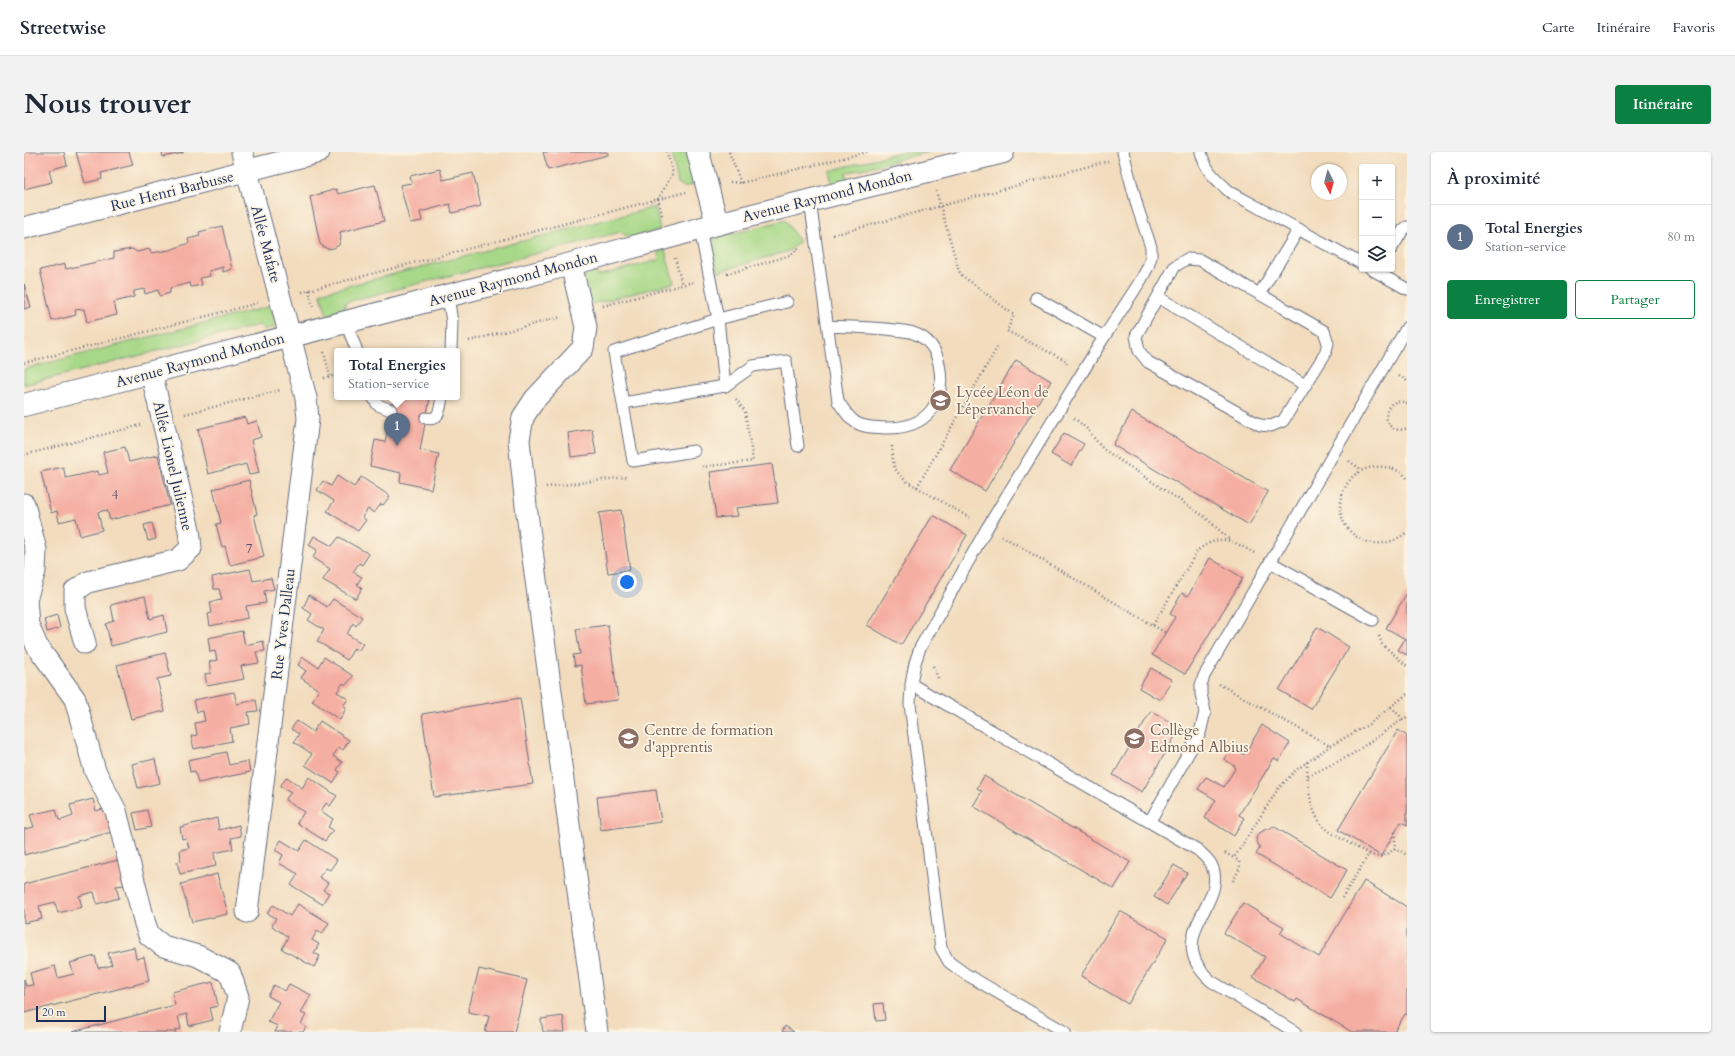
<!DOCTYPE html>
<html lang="fr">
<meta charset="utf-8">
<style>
:root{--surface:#fff;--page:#f2f2f3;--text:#1f2937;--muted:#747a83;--line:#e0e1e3;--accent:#0b8043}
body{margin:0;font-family:Cardo,serif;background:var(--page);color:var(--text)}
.controls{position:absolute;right:12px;top:12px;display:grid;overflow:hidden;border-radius:4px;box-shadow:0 1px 3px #0004}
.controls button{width:36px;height:36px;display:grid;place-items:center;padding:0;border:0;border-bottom:1px solid var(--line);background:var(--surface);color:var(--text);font:20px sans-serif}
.compass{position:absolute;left:1287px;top:12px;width:36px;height:36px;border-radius:50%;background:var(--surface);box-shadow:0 1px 3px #0004;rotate:174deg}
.scale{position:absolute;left:12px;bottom:10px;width:70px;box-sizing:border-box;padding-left:4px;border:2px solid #1b2f5e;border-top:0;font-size:11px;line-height:14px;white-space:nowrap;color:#1b2f5e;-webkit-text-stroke:3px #fcf5e5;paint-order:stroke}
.you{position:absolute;left:603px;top:430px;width:14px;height:14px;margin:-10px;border:3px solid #fff;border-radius:50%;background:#1a73e8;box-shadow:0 0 0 6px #1a73e833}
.badge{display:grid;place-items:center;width:26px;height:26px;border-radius:50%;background:var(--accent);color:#fff;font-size:13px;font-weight:700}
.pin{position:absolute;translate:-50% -33px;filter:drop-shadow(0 1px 2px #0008)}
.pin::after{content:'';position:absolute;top:21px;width:14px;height:12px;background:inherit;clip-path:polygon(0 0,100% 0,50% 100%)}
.popup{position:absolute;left:310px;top:196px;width:126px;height:52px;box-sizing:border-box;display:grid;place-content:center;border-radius:4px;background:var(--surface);filter:drop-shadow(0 1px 3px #0005);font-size:13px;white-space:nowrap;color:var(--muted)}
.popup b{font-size:15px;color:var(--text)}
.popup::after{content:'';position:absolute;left:50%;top:100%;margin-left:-8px;border:8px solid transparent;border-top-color:var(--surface)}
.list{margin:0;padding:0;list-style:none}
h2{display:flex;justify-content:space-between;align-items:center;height:52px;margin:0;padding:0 16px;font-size:17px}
h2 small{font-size:13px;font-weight:400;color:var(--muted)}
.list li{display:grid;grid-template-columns:26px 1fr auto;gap:12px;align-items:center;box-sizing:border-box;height:64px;padding:0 16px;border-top:1px solid var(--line)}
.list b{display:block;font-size:15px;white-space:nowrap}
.list p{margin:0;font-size:13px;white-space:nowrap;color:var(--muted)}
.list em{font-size:13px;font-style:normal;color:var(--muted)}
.actions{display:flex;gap:8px;padding:12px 16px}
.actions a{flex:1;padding:9px 0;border:1px solid var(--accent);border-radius:4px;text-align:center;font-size:14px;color:var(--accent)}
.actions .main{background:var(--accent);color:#fff}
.icon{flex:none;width:22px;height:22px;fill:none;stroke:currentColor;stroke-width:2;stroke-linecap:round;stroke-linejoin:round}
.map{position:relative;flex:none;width:1383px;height:880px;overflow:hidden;border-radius:4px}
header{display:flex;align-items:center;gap:24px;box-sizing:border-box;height:56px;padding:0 20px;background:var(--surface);border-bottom:1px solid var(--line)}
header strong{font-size:19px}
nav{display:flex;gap:22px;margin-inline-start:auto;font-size:14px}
.intro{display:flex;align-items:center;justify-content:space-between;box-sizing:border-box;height:96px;padding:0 24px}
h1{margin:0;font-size:28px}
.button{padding:10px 18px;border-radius:4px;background:var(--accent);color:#fff;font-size:14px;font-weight:700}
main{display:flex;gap:24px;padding:0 24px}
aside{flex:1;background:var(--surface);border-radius:4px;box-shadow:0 1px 3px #0004}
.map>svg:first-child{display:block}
.green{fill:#a7d887;stroke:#618472}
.building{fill:#f5aea2}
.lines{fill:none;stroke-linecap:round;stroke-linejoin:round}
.lane-casing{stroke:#666c7f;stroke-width:13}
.street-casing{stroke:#666c7f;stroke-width:23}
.secondary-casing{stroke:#666c7f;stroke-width:24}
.path{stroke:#666c7f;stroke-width:2.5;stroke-dasharray:1 3;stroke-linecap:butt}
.lane{stroke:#fff;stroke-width:11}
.street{stroke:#fff;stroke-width:21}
.secondary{stroke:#fff;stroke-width:22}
.labels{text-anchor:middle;stroke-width:3.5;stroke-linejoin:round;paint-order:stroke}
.number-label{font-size:13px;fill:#524f6f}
.street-label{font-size:15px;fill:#1b2f5e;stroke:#fcf5e5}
.education-label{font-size:15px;fill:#785e54;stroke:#fcf5e5;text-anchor:start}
</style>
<header>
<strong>Streetwise</strong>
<nav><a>Carte</a><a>Itinéraire</a><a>Favoris</a></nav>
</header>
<div class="intro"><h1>Nous trouver</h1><a class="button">Itinéraire</a></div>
<main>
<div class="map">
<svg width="1383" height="880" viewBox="0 0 1383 880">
<rect width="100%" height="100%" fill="#fcf5e5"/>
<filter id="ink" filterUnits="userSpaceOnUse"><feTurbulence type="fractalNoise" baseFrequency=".025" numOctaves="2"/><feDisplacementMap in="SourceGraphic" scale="8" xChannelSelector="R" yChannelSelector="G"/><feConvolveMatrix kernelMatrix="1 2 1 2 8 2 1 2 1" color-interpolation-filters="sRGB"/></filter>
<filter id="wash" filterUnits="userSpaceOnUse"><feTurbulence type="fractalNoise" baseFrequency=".012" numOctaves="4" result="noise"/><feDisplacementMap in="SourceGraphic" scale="16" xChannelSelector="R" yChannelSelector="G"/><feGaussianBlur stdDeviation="0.9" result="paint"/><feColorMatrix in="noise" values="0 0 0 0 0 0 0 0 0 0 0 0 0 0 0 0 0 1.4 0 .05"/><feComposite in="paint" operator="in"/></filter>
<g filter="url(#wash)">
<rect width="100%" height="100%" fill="#f2dcbd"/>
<g class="green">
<polygon points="647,0 662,0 670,32 660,35 654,31"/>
<polygon points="876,0 905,0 822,21 824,30 809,34 805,19"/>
<polygon points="631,55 636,78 605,86 597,80 322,150 319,159 303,163 296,141"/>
<polygon points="761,68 775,90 765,99 693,120 685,88"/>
<polygon points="641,98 650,131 564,153 557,128 562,119 572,117 573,124 635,108 634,100"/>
<polygon points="247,154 252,175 240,178 235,173 0,233 0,217"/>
</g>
<g id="blocks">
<g class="building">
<polygon points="0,0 40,0 43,13 25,18 28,30 0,37"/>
<polygon points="52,0 105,0 109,13 77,21 78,27 61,31"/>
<polygon points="138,0 159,0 159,1 139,5"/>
<polygon points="519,0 584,0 584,3 524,18"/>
<polygon points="416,17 419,28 449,21 457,54 428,61 426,52 396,60 398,69 386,71 376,33 388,31 386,24"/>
<polygon points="351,33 360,69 316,80 317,86 315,93 310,96 303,97 296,92 286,45 312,37 314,42"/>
<polygon points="198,74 208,117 199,120 199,115 185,119 186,124 176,126 178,133 167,135 166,131 146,136 146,141 136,144 134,138 121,142 120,137 110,139 110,145 90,150 93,163 63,170 60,157 51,158 52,163 28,169 16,118 41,112 42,117 90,106 90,100 108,97 113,100 126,97 127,101 146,98 165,91 164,87 176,84 175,80"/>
<polygon points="0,132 7,155 0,157"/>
<polygon points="992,208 1027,229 961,339 926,318"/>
<polygon points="370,245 406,246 396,298 415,302 407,337 376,330 377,321 346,314 351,288 361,290"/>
<polygon points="1108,260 1244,340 1225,373 1089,293"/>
<polygon points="221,265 223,272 233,269 237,285 227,288 235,321 225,323 222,312 184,322 174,277"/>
<polygon points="568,277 572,302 547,305 544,281"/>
<polygon points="1040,281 1060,292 1047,314 1027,302"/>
<polygon points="101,295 105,310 134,303 146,353 86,368 83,358 74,360 78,378 56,384 52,366 35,370 33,359 27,361 17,320 39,315 42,326 74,319 75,323 84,321 79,300"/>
<polygon points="748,312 754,351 712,356 714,364 692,366 686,320"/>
<polygon points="313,324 330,335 337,325 366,344 359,353 357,352 350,361 344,357 338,365 342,368 334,379 303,359 310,349 293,338 299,329 307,334"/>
<polygon points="225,328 233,362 230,363 240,405 206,413 201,394 198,395 192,372 197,371 189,337"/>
<polygon points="597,358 606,418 584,421 575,361"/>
<polygon points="909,363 943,383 877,493 843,473"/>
<polygon points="128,371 132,387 124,389 120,373"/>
<polygon points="290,384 308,394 315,385 345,402 338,413 335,411 329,420 338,425 333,432 338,436 332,447 299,428 306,417 289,406 293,398 285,393"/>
<polygon points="1186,406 1219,426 1161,522 1128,503 1151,465 1146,462 1158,441 1164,444"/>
<polygon points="226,417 229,429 247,426 250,437 240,439 242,451 222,454 224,466 186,474 184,462 188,461 186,450 198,448 195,437 190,437 188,425"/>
<polygon points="1383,441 1383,503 1374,498 1381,487 1362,476"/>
<polygon points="285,443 303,455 309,447 338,465 332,474 329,471 323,482 339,492 334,499 330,496 323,508 293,489 300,478 284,468 288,462 279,456"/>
<polygon points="121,444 126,467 140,463 143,480 87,494 82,472 90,469 87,453"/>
<polygon points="33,463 36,476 23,480 20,467"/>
<polygon points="584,473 594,548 562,552 557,513 551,514 549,503 556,502 552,477"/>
<polygon points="1293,475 1325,495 1287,557 1255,538"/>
<polygon points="218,479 221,493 239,489 241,499 232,500 235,511 217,514 220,527 183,534 181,522 187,521 185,510 193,508 191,499 186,500 184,486"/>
<polygon points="141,501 147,524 133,527 141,559 107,567 93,513"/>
<polygon points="279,505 294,515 300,505 329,524 322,533 319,531 313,540 324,547 319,554 322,556 316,568 288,549 295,538 277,526 282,519 274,513"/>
<polygon points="1127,516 1148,528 1136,548 1115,536"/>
<polygon points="210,540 213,552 232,548 234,559 224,560 226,572 206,576 208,589 170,597 167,584 173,583 171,571 181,569 179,559 173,560 170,548"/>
<polygon points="496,546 509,632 410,645 398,562"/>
<polygon points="1127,559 1156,576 1118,640 1089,623"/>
<polygon points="273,569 289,580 296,569 325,588 319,598 315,595 309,604 318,610 313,618 316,620 309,631 281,613 288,602 270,590 275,582 267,577"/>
<polygon points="1238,573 1266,591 1255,609 1250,606 1215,663 1220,666 1210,684 1181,666 1192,648 1174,637 1182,625 1200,635 1212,615 1200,607 1207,595 1220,603"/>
<polygon points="1374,578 1383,584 1383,673 1377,670 1357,704 1314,678"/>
<polygon points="202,600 205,613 224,609 226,620 174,631 171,619 166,620 164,608"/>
<polygon points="131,607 136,631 114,636 108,612"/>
<polygon points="960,624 1106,710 1090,737 949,654 958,639 953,636"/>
<polygon points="263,625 278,636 285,625 313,644 306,654 302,651 297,659 309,667 304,675 309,678 301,689 273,671 280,660 261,648 267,640 256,634"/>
<polygon points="632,638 637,670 577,678 573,645"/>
<polygon points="69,647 72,659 83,656 88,680 0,703 0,677 10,675 6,663 32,657 35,668 38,668 49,664 46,653"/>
<polygon points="123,658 127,675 113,678 109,661"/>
<polygon points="193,666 195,678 215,673 217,684 207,686 209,697 190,701 192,714 156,722 153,710 157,709 156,698 165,696 162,686 158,687 156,675"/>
<polygon points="1249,674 1323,718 1306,746 1232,702 1236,696 1232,687 1234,682 1242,677 1247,677"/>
<polygon points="257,688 275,699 282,688 313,708 306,718 302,716 295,725 304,731 299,738 305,741 298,752 267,733 274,722 255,711 259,703 251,698"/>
<polygon points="94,708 100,733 92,734 95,746 73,752 70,740 58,743 55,744 58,755 34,761 31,750 15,754 18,767 0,771 0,732"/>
<polygon points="1150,713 1163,721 1143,753 1130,745"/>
<polygon points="193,722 204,762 168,770 157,732"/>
<polygon points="1340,729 1383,755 1383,863 1381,862 1370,880 1328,880 1273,847 1271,850 1229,825 1241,805 1200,781 1219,751 1260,775 1256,781 1295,805"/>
<polygon points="274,752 305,771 298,782 293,779 288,788 295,792 290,801 296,804 290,815 258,797 264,785 248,774 252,766 243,761 249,753 266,764"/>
<polygon points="1096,759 1144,786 1104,852 1057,824"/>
<polygon points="110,795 112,807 120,805 125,829 0,861 0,827 2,834 9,833 6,821 31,814 34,826 50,822 46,811 71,804 74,816 82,815 88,813 84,801"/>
<polygon points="455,817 503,828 490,880 461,880 465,864 444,860"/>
<polygon points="189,830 194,854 186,856 189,868 165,874 163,862 154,864 157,877 151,878 152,880 48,880 151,853 148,840"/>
<polygon points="265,832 287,843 277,861 282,863 277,872 282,875 279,880 251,880 254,874 244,870 255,850 244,844 250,833 261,839"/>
<polygon points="859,851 861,868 852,869 850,852"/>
<polygon points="539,864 541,880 519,880 517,867"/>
<polygon points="761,874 770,880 758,880"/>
</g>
</g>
</g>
<g filter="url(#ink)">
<use href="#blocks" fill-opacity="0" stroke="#666c7f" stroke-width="1"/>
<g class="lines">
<defs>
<g id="lane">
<path d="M 1177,0 C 1182,20 1191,26 1206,40 L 1338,112"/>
<path d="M 786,49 L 814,249 C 819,257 824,265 831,270 C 840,276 851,275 861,276 C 902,277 923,252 915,212 C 912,197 904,186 889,181 C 884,179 877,179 871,178 C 849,175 826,175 804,174"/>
<polyline points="676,77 694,167 701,234"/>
<polyline points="1368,96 1379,78 1383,75"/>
<polygon points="1163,107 1176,108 1300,179 1304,191 1301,202 1259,269 1247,274 1236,273 1124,210 1115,199 1112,184 1151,114"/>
<polyline points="1347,117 1383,137"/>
<polyline points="1236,141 1275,77"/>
<polyline points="424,144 428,170 427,199"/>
<polyline points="1134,145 1281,233"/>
<polyline points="1012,146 1080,185"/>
<polyline points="322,171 333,199"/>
<polyline points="349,245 354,253 367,258"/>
<polyline points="599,251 701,234 729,214 762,209 774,294"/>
<path d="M 402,266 C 416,270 416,255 418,245"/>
<polyline points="670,299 609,309 590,200 694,167 763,150"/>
<polyline points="1246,410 1349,468"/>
<path d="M 887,532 L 1174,698 C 1178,702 1184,707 1187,712 C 1207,751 1136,783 1187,829 L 1271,880"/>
<polyline points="1126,669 1176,581 1181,560 1177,542 1177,533 1180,524 1383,175"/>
<path d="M 1041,880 L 940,821 L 925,810 L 917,796 L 886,552 C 887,531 888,516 896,496 L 963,376 L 1080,185 L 1117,128 L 1124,115 L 1127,105 L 1127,95 L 1114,57 L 1099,0"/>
</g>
<g id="street">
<polyline points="218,0 282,246 284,267 223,760"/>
<polyline points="0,76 295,0"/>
<polyline points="547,112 562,175 559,196 511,247 499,265 495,288 502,354 573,880"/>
<polyline points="0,352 12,398 11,419 2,447 4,473 13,494 51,547 71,619 92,659 121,772 125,783 139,794 174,804 206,821 214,845 206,880"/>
<polyline points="61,491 51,456 51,439 64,430 154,408 167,396 165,378 127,220"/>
</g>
<g id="secondary">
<polyline points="674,0 693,72"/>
<polyline points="0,253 547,112 693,72 979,0"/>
</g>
</defs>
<use href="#lane" class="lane-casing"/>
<use href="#street" class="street-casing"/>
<use href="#secondary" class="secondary-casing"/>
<g class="path">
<polyline points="705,0 717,31"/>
<polyline points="706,30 717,31 843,0"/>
<polyline points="912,39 936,122 990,163 983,179 1043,209 1043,211"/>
<polyline points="638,63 634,47 649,21 643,0"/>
<polyline points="809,83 1084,9"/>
<polyline points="651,106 658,133"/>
<polyline points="703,122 767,103 775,96"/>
<polyline points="285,138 289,155"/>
<polyline points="278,140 662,40"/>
<polyline points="579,154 669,130"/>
<polyline points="445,189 537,165"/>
<polyline points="300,200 306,224"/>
<polyline points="0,211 234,151"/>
<polyline points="1375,224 1383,229"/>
<polyline points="300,226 313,223"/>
<path d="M 1383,251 C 1355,241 1356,287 1383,276"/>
<polyline points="161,262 257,238"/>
<polyline points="1050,266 1062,276 1079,297 1181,365 1206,388"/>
<path d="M 868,294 C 869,311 868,317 882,329 L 948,367"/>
<polyline points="0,303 117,273"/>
<polyline points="1325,309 1338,318"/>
<polyline points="678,315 729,309 721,259 712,247"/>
<path d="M 1383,326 C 1375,317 1364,314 1352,315 C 1343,315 1332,320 1326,328 C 1295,367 1343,413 1383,380"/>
<polyline points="522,335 602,325"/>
<polyline points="893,335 974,194"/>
<polyline points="978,384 1142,481"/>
<path d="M 1129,473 L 1174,398 C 1199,380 1208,389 1232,402"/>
<polyline points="1355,484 1358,492 1383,514"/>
<polyline points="909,514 914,526"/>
<polyline points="1195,532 1306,594"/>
<polyline points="1367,555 1379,567 1383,565"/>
<path d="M 1283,610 C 1284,632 1284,658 1300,675 C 1306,682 1335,696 1345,702 L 1318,746"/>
<polyline points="1284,624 1327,603 1379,567"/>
<polyline points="1371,680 1371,696"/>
<polyline points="1201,701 1210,706 1254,637 1272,618 1306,594 1345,572 1383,542"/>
<path d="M 1345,702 C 1358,707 1361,705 1371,696 L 1383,703"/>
<polyline points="1209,729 1216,716 1215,709 1210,706"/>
</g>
<use href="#lane" class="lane"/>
<use href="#street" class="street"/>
<use href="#secondary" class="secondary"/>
</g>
</g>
<defs>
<symbol id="school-disc" viewBox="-11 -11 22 22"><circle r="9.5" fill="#8d6e63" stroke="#fcf5e5"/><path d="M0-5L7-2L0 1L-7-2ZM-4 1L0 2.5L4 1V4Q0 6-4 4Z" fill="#fff"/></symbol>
</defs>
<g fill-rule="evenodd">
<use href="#school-disc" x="904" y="236" width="25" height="25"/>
<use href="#school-disc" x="592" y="574" width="25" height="25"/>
<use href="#school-disc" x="1098" y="574" width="25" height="25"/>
</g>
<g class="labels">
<g class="number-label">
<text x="91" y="347">4</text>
<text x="225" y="401">7</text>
</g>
<g class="street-label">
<text transform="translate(148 39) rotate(-14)" y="5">Rue Henri Barbusse</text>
<text transform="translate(803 44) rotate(-14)" y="5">Avenue Raymond Mondon</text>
<text transform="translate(242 92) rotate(75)" y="5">Allée Mafate</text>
<text transform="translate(489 127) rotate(-15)" y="5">Avenue Raymond Mondon</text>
<text transform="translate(176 208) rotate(-15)" y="5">Avenue Raymond Mondon</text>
<text transform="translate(149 314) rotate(77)" y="5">Allée Lionel Julienne</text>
<text transform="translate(259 472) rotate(-83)" y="5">Rue Yves Dalleau</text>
</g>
<g class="education-label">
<text x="932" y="245">Lycée Léon de<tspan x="932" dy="17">Lépervanche</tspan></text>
<text x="620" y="583">Centre de formation<tspan x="620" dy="17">d'apprentis</tspan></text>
<text x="1126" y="583">Collège<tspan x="1126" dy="17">Edmond Albius</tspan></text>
</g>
</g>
</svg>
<div class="controls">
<button>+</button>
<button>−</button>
<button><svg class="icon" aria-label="layers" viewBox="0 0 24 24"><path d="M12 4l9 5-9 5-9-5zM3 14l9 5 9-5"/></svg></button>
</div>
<svg class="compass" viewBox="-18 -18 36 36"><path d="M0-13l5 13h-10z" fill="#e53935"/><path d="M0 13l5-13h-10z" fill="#747a83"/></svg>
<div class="scale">20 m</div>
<div class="you"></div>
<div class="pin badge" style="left:373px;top:294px;background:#5c6f8a">1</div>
<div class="popup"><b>Total Energies</b>Station-service</div>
</div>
<aside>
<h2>À proximité<small></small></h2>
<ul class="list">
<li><span class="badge" style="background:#5c6f8a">1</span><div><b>Total Energies</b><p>Station-service</p></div><em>80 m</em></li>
</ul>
<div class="actions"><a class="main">Enregistrer</a><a>Partager</a></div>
</aside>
</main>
